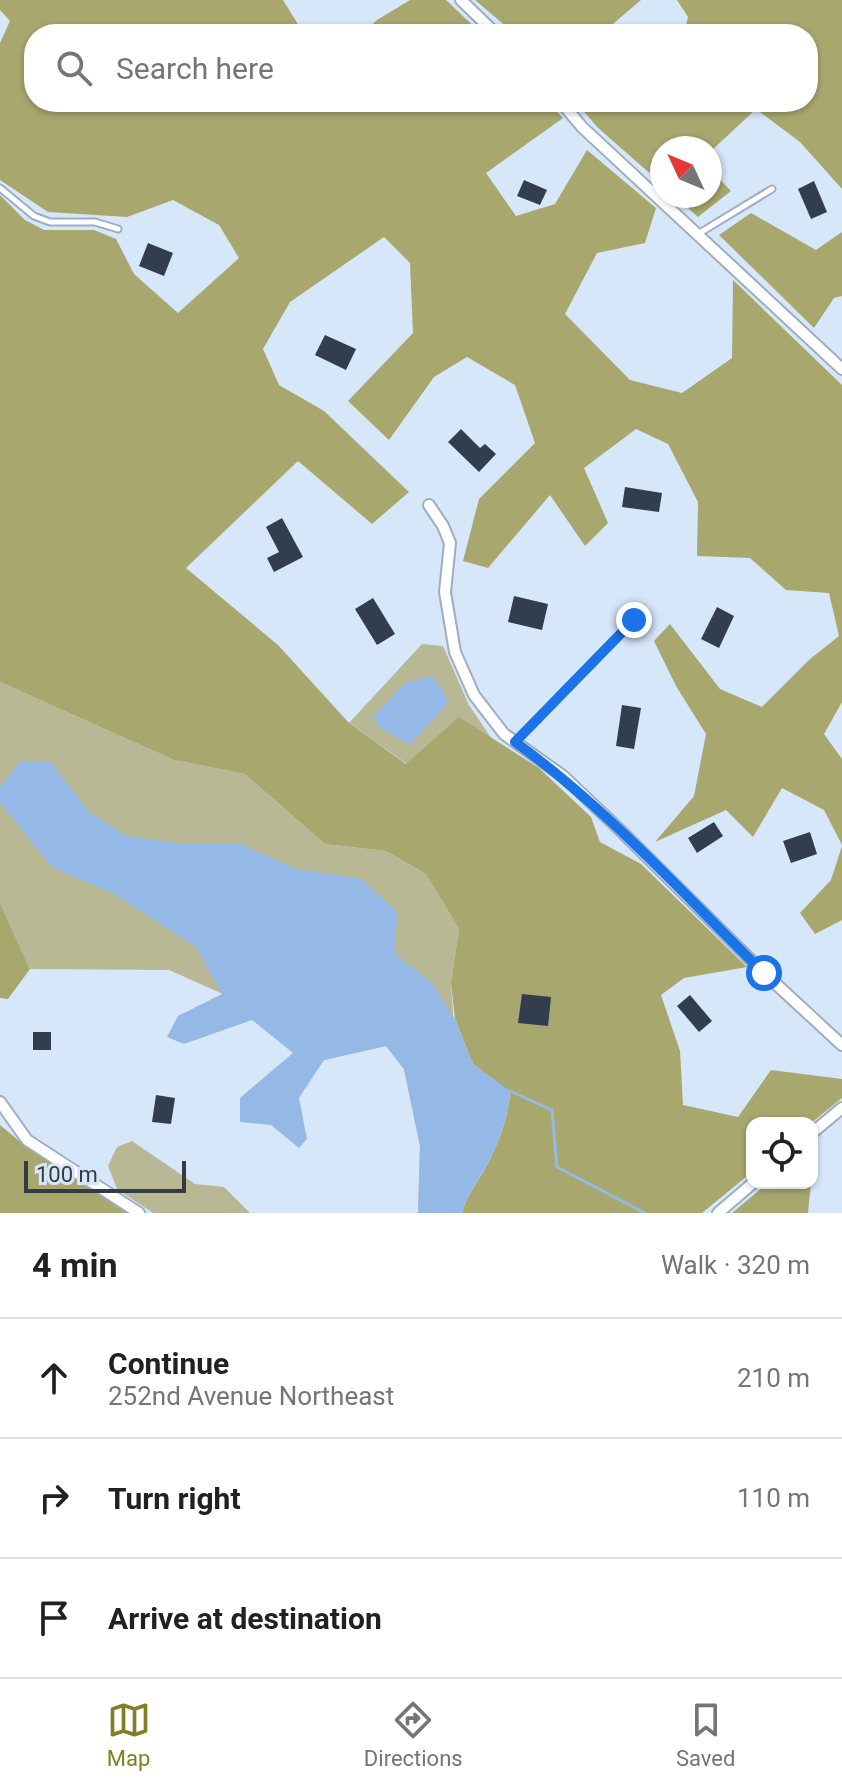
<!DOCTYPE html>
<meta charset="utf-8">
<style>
:root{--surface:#fff;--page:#f2f2f2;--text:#202124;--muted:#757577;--line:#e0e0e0;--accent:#827e26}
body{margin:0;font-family:Roboto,sans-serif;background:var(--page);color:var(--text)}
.controls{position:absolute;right:24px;bottom:24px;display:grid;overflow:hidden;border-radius:16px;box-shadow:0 2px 6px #0004}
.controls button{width:72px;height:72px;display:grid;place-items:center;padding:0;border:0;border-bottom:2px solid var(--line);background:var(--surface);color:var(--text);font:40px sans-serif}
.compass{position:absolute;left:650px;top:136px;width:72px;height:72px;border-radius:50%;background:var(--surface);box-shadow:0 2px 6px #0004;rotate:314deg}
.scale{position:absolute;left:24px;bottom:20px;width:162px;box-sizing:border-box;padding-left:8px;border:4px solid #353b43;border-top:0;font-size:22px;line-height:28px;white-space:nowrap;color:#353b43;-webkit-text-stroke:6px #d7e7fa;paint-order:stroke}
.stop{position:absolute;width:24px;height:24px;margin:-18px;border:6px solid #1a73e8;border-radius:50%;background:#fff}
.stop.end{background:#1a73e8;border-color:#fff;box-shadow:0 2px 8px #0008}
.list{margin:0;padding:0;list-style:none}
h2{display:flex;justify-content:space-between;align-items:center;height:104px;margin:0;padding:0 32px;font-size:34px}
h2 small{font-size:26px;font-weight:400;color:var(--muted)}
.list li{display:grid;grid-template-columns:52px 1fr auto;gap:24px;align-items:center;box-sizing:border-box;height:120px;padding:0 32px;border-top:2px solid var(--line)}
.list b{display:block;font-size:30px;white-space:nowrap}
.list p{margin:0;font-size:26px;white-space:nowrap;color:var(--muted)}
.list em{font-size:26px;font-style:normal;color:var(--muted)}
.icon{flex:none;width:44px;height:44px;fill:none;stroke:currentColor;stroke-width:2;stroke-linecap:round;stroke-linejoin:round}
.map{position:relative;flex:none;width:842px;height:1213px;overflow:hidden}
.search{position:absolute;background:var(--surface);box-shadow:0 2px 6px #0004;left:24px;right:24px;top:24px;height:88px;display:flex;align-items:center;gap:20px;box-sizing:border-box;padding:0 28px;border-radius:32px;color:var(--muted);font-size:30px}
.sheet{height:464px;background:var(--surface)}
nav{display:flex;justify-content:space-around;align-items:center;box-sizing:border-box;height:112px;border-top:2px solid var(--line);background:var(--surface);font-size:22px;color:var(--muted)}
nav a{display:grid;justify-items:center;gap:4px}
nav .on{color:var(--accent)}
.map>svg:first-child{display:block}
.green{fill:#b8b895}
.forest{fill:#a8a76e}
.water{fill:#95b9e6}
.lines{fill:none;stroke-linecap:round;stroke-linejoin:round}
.stream{stroke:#95b9e6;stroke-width:3}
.building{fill:#323e4d}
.lane-casing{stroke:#9fadbf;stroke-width:9}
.street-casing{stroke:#9fadbf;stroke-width:14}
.lane{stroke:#fff;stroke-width:5}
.street{stroke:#fff;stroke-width:10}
.route{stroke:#1a73e8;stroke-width:10}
</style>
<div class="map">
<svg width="842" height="1213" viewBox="0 0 842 1213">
<rect width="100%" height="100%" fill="#d7e7fa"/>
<g class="green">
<polygon points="422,644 443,646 469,705 492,739 459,718 407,764 349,723"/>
<polygon points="0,682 174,760 245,774 325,844 386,851 426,874 459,929 451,983 466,1197 462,1213 418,1213 420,1146 404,1069 386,1046 324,1060 223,994 169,970 30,969 0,903"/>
<polygon points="132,1141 195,1184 224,1187 250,1213 153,1213 117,1189 108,1166 117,1147"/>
</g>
<g class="forest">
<path d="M 0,0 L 283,0 L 304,34 L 34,34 L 34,102 L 548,102 L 563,118 L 486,173 L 516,216 L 555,204 L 587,150 L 656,208 L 645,243 L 597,253 L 565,314 L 630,380 L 682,393 L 732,358 L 733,280 L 842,385 L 842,702 L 824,734 L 842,759 L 842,845 L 824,810 L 782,788 L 753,837 L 726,810 L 655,842 L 694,796 L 706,734 L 676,686 L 654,641 L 670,624 L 720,689 L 762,707 L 810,659 L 839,636 L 829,593 L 786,590 L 750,558 L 697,556 L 698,502 L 668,444 L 636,429 L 584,468 L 608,523 L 585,546 L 550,495 L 488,568 L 463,561 L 479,499 L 535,443 L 515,385 L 467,357 L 434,377 L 389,440 L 348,401 L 413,333 L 410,263 L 384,237 L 290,302 L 263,349 L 279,385 L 324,411 L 409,492 L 372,524 L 298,461 L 186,568 L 278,645 L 349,723 L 406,764 L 459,717 L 539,768 L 591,817 L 600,842 L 641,864 L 747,967 L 684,978 L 661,995 L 680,1051 L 683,1105 L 738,1117 L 771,1070 L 842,1079 L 842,1098 L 811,1123 L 752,1123 L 752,1172 L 702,1213 L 462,1213 C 467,1194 479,1181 488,1163 C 500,1140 508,1117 510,1092 L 473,1064 L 455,1019 L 451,983 L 459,929 L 426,874 L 386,851 L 325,844 L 245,774 L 174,760 L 0,682 L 0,195 L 25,220 L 44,230 L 94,230 L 116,239 L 134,274 L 178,313 L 239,258 L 219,225 L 173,200 L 127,217 L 48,212 L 0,180 L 0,43 L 10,21 L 0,10 Z"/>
<polygon points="410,0 446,0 482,34 362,34 377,20"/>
<polygon points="475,0 641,0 601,34 515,34"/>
<polygon points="677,0 842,0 842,189 800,142 756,109 710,152 710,148 662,148 662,184 597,127 576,102 808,102 808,34 684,34 688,17"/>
<polygon points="710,169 731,191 698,217 675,196 710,196"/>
<polygon points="751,213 816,250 842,232 842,296 834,298 814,328 719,235"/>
<polygon points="842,846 842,920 815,934 800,913 831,880"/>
<polygon points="0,903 30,969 8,999 0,998"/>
<polygon points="0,1125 29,1149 127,1213 0,1213"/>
<polygon points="768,1183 811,1183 808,1213 732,1213"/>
</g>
<g class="water">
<polygon points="433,676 446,696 447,704 410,745 382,729 373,717 406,682"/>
<path d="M 20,761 L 51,762 L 88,811 L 126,836 L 186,844 L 238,843 L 296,869 L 362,879 L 397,912 L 395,954 L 433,984 L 455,1019 L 473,1064 L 510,1091 C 508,1117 500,1140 488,1163 C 479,1180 467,1194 462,1213 L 418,1213 L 420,1146 L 404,1069 L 386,1046 L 324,1060 L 299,1098 L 307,1139 L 299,1148 L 271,1125 L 240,1122 L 240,1098 L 293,1053 L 252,1020 L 184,1044 L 167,1037 L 178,1016 L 222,994 L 196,947 L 114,894 L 52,867 L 0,803 L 0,787 Z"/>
</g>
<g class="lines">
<polyline class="stream" points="510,1091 552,1110 557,1167 645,1213"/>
</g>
<g class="building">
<polygon points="524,180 547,190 540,205 517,196"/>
<polygon points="814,181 827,212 811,219 798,189"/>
<polygon points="148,243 173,253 164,276 139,266"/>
<polygon points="325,335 356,349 346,370 315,355"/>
<polygon points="461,429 480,448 485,444 496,454 479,472 448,442"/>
<polygon points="625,487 662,493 659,512 622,507"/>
<polygon points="282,518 303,557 274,572 267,558 279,552 266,527"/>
<polygon points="514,596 548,604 542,630 508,622"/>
<polygon points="373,598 395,634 377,645 355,609"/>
<polygon points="717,607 734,616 719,648 701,639"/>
<polygon points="622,705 641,708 634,749 616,746"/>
<polygon points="714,822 723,836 697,853 688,838"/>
<polygon points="810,832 817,854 791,863 783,841"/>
<polygon points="522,994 551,997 548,1026 518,1023"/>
<polygon points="690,995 712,1021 699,1032 677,1006"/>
<rect x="33" y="1032" width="18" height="18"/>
<polygon points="156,1095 175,1098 171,1124 152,1122"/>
</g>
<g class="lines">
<defs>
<g id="lane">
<polyline points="0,188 34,216 50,222 95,222 118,229"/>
<polyline points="698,234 772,189"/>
<polyline points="516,741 634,620"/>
</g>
<g id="street">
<polyline points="461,0 496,34"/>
<polyline points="561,102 582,127 842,369"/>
<polyline points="429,505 443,526 450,543 445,592 455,652 474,695 504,734 563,776 619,829 764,973 842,1045"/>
<polyline points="0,1102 27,1140 139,1213"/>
<polyline points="812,1133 842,1108"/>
<polyline points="718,1213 753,1183"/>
</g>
</defs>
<use href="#lane" class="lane-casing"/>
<use href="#street" class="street-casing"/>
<use href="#lane" class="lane"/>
<use href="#street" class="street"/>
</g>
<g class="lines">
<path class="route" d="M 634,620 L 515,742 C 607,808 683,894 764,973"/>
</g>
</svg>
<div class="controls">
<button><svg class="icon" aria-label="locate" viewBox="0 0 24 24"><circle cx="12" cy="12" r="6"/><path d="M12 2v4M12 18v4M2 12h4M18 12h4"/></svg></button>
</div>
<svg class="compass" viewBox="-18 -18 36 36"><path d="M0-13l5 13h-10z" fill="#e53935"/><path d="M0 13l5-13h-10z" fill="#757577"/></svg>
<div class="scale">100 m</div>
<div class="stop" style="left:764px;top:973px"></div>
<div class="stop end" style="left:634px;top:620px"></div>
<div class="search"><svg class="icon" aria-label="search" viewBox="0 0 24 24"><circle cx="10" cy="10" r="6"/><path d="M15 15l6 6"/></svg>Search here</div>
</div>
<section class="sheet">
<h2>4 min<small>Walk · 320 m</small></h2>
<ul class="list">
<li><svg class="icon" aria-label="ahead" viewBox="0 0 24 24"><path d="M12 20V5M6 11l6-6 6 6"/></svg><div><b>Continue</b><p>252nd Avenue Northeast</p></div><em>210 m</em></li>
<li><svg class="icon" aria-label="right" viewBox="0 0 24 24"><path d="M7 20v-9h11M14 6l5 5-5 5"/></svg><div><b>Turn right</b></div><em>110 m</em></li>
<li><svg class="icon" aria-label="arrive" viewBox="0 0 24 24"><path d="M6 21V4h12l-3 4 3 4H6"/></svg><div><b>Arrive at destination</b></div></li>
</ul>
</section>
<nav>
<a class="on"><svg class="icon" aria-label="map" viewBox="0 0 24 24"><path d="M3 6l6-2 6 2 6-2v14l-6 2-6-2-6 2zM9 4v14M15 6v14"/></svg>Map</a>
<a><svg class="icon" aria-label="directions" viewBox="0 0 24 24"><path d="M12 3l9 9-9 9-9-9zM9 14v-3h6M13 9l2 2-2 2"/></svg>Directions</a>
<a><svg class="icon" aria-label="saved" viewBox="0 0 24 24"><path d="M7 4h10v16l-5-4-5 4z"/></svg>Saved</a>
</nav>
